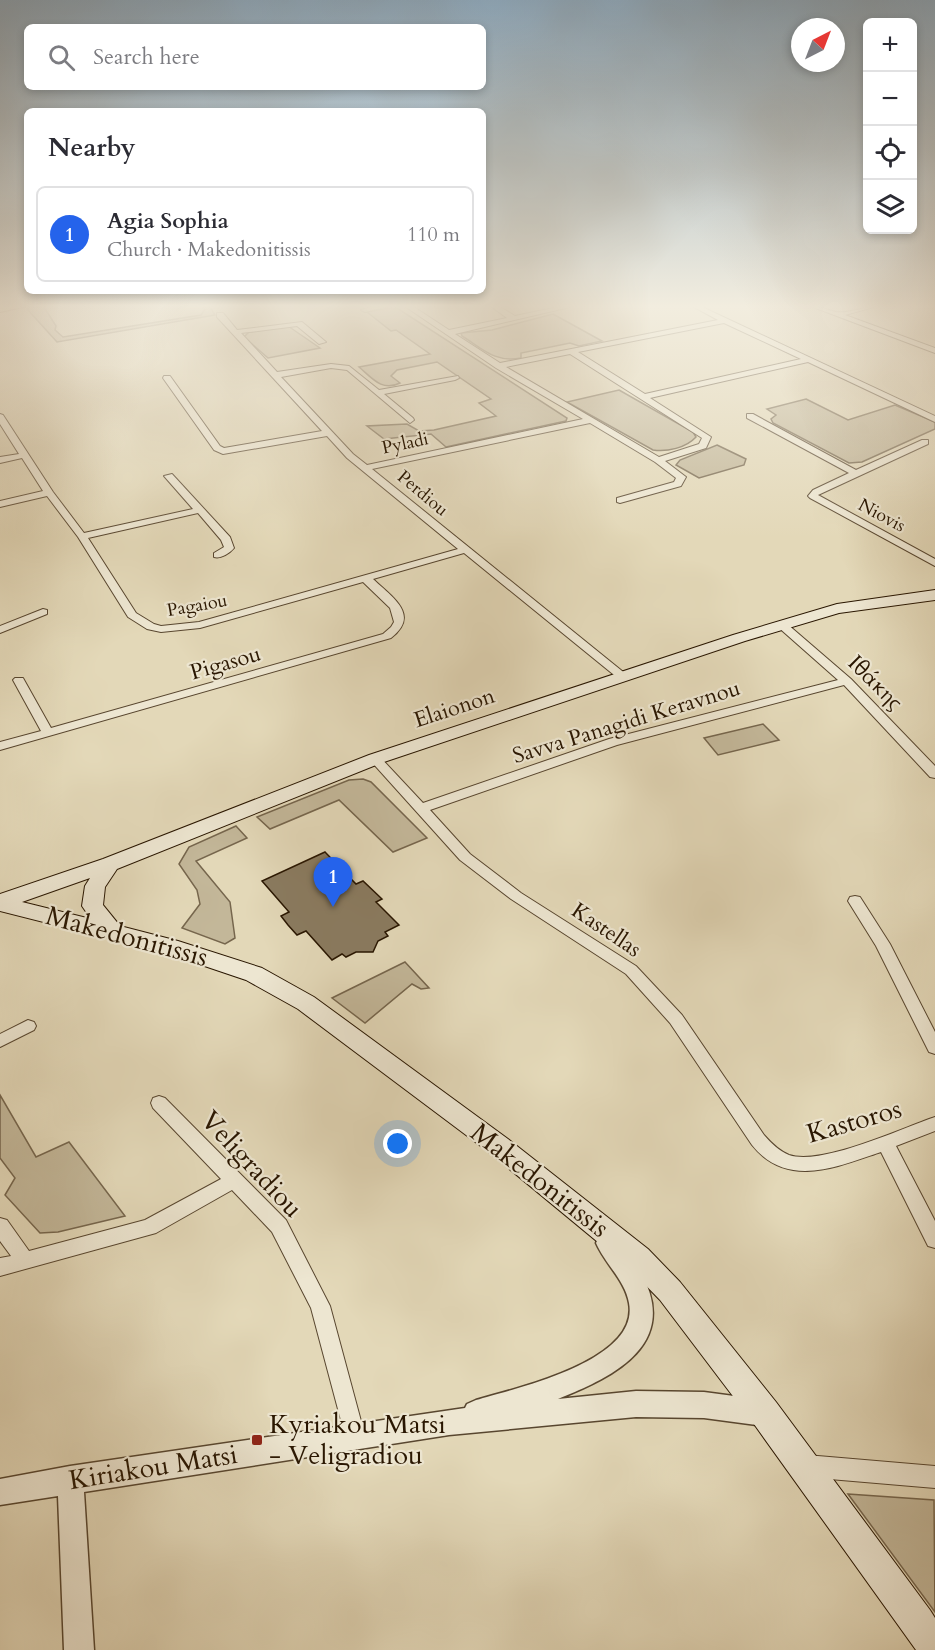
<!DOCTYPE html>
<meta charset="utf-8">
<style>
:root{--surface:#fff;--page:#f7f7f7;--text:#2b2b33;--muted:#7c7c81;--line:#e1e1e2;--accent:#2563eb}
body{margin:0;font-family:Cardo,serif;background:var(--page);color:var(--text)}
.controls{position:absolute;right:18px;top:18px;display:grid;overflow:hidden;border-radius:9px;box-shadow:0 3px 9px #0003}
.controls button{width:54px;height:54px;display:grid;place-items:center;padding:0;border:0;border-bottom:2px solid var(--line);background:var(--surface);color:var(--text);font:30px sans-serif}
.compass{position:absolute;left:791px;top:18px;width:54px;height:54px;border-radius:50%;background:var(--surface);box-shadow:0 3px 9px #0003;rotate:42deg}
.you{position:absolute;left:398px;top:1144px;width:21px;height:21px;margin:-15px;border:4px solid #fff;border-radius:50%;background:#1a73e8;box-shadow:0 0 0 9px #1a73e833}
.badge{display:grid;place-items:center;width:39px;height:39px;border-radius:50%;background:var(--accent);color:#fff;font-size:20px;font-weight:700}
.pin{position:absolute;translate:-50% -50px;filter:drop-shadow(0 2px 3px #0008)}
.pin::after{content:'';position:absolute;top:32px;width:21px;height:18px;background:inherit;clip-path:polygon(0 0,100% 0,50% 100%)}
.list{margin:0;padding:0;list-style:none}
h2{display:flex;justify-content:space-between;align-items:center;height:78px;margin:0;padding:0 24px;font-size:26px}
h2 small{font-size:20px;font-weight:400;color:var(--muted)}
.list li{display:grid;grid-template-columns:39px 1fr auto;gap:18px;align-items:center;box-sizing:border-box;height:96px;margin:0 12px 12px;padding:0 12px;border:2px solid var(--line);border-radius:9px}
.list b{display:block;font-size:22px;white-space:nowrap}
.list p{margin:0;font-size:20px;white-space:nowrap;color:var(--muted)}
.list em{font-size:20px;font-style:normal;color:var(--muted)}
.icon{flex:none;width:33px;height:33px;fill:none;stroke:currentColor;stroke-width:2;stroke-linecap:round;stroke-linejoin:round}
.map{position:relative;flex:none;width:935px;height:1650px;overflow:hidden}
.search{position:absolute;background:var(--surface);box-shadow:0 3px 9px #0003;left:24px;top:24px;width:462px;height:66px;display:flex;align-items:center;gap:15px;box-sizing:border-box;padding:0 21px;border-radius:9px;color:var(--muted);font-size:22px}
.panel{position:absolute;background:var(--surface);box-shadow:0 3px 9px #0003;left:24px;top:108px;width:462px;height:186px;border-radius:9px}
.map>svg:first-child{display:block}
.green{fill:#c3b799;stroke:#76664d;stroke-width:1.5}
.building{fill:#8a7b60;stroke:#291601;stroke-width:1.5}
.lines{fill:none;stroke-linecap:round;stroke-linejoin:round}
.minor-casing{stroke:#58462f;stroke-width:2}
.tertiary-casing{stroke:#58462f;stroke-width:3}
.secondary-casing{stroke:#291601;stroke-width:2}
.primary-casing{stroke:#291601;stroke-width:2}
.minor{fill:#ede6d1;fill-rule:evenodd}
.tertiary{fill:#ede6d1;fill-rule:evenodd}
.secondary{fill:#ede6d1;fill-rule:evenodd}
.primary{fill:#e3d8b8;fill-rule:evenodd}
.poi-dot{fill:#8f2418;stroke:#ede6d1;stroke-width:2}
.labels{text-anchor:middle;stroke-width:4.5;stroke-linejoin:round;paint-order:stroke}
.far-street-label{font-size:18px;fill:#291601;stroke:#ede6d1}
.street-label{font-size:22px;fill:#291601;stroke:#ede6d1}
.near-street-label{font-size:27px;fill:#291601;stroke:#ede6d1}
.near-poi-label{font-size:27px;fill:#291601;stroke:#ede6d1;text-anchor:start}
</style>
<div class="map">
<svg width="935" height="1650" viewBox="0 0 935 1650">
<rect width="100%" height="100%" fill="#e3d8b8"/>
<filter id="stains"><feTurbulence type="fractalNoise" baseFrequency=".00333" numOctaves="4"/><feColorMatrix values="0 0 0 0 .2 0 0 0 0 .09 0 0 0 0 .02 0 0 0 .5 -.17"/></filter>
<radialGradient id="worn" r=".72"><stop offset=".6" stop-color="#630" stop-opacity="0"/><stop offset="1" stop-color="#630" stop-opacity=".3"/></radialGradient>
<g class="green">
<polygon points="44,307 56,326 55,330 63,337 201,315 205,309 203,307 210,307 215,315 57,342 26,308"/>
<path d="M 389,308 L 397,308 L 567,418 L 566,421 L 446,447 L 431,434 L 384,439 L 367,426 L 407,424 L 419,431 L 434,430 L 496,416 L 479,403 L 491,399 L 437,362 L 397,370 L 391,376 L 400,383 C 382,392 372,378 359,367 L 430,354 L 396,330 L 391,331 L 367,312 Z"/>
<path d="M 553,314 L 602,341 L 579,346 L 570,343 L 521,353 L 521,358 C 495,363 483,349 462,336 L 461,333 L 492,330 Z"/>
<polygon points="288,326 320,348 268,358 244,337 249,332"/>
<path d="M 619,390 L 693,432 L 696,437 C 686,448 667,452 653,450 L 567,402 Z"/>
<polygon points="806,399 848,420 895,405 935,422 935,429 862,462 849,463 773,423 771,419 776,415 767,409"/>
<polygon points="717,445 746,459 744,465 699,478 676,465 680,460"/>
<polygon points="763,724 779,740 718,755 704,738"/>
<polygon points="363,779 371,782 427,838 393,852 339,800 270,829 257,817 349,780"/>
<polygon points="236,826 247,838 196,861 230,902 235,938 225,944 182,928 200,904 197,890 179,864 189,847"/>
<polygon points="405,962 429,988 421,989 412,984 365,1023 332,998"/>
<polygon points="0,1095 36,1157 69,1142 125,1216 58,1232 40,1233 5,1195 15,1178 0,1158"/>
<polygon points="848,1494 934,1500 935,1612"/>
</g>
<polygon class="building" points="325,852 356,884 363,881 382,899 376,902 399,925 385,932 388,936 378,941 373,952 356,952 346,957 342,954 332,960 306,931 297,935 288,925 281,916 289,912 262,881"/>
<g class="lines">
<defs>
<g id="minor">
<polygon points="371,307 385,307 365,312 361,310"/>
<path d="M 406,307 L 414,307 L 449,330 L 507,318 L 492,307 L 500,307 L 515,316 L 558,307 L 570,307 L 455,334 L 500,363 L 718,320 L 694,307 L 702,307 L 935,416 L 935,422 L 808,362 L 650,398 L 711,437 L 706,448 L 665,461 L 686,477 L 681,486 L 620,503 L 617,502 L 617,498 L 674,482 L 676,478 L 655,462 L 590,423 L 372,469 L 627,675 L 629,677 L 627,679 L 619,679 L 464,553 L 373,579 C 392,597 421,615 391,638 L 0,750 L 0,742 L 41,731 L 13,680 L 15,678 L 23,678 L 51,728 L 383,634 L 391,627 L 394,622 L 390,608 L 363,582 L 200,628 L 161,632 L 147,629 L 128,617 L 78,537 L 47,496 L 0,507 L 0,501 L 43,491 L 22,458 L 0,463 L 0,457 L 19,454 L 0,424 L 0,414 L 3,415 L 53,492 L 84,533 L 193,509 L 164,476 L 172,474 L 230,537 L 234,548 C 230,553 221,559 214,557 L 214,553 L 224,547 L 221,540 L 198,513 L 88,538 L 136,613 L 154,624 L 161,626 L 199,622 L 458,549 L 347,458 L 327,436 L 223,454 L 214,450 L 163,378 L 164,376 L 170,376 L 220,446 L 224,448 L 322,431 L 217,317 L 217,313 L 223,313 L 237,330 L 302,322 L 326,342 L 319,344 L 297,326 L 241,333 L 277,372 L 331,364 L 349,366 L 379,390 L 458,376 L 459,378 L 455,380 L 384,394 L 413,418 L 414,420 L 410,423 L 347,370 L 331,368 L 281,377 L 353,454 L 367,465 L 583,419 L 496,368 ZM 724,323 L 801,359 L 645,394 L 578,352 ZM 570,354 L 702,438 L 699,444 L 659,457 L 506,367 Z"/>
<path d="M 813,307 C 822,307 827,310 836,312 C 847,314 862,307 874,307 L 845,315 L 935,348 L 935,353 Z"/>
<polygon points="747,414 753,414 856,470 922,440 928,440 928,444 818,495 935,559 935,566 810,498 808,496 813,490 849,473 747,418"/>
<polygon points="43,609 47,610 47,614 0,633 0,626"/>
<path d="M 782,622 L 786,623 L 851,679 L 935,766 L 935,778 L 930,777 L 844,685 L 617,745 L 430,810 L 470,854 L 521,893 L 636,966 L 682,1015 L 764,1135 C 771,1143 779,1151 789,1155 C 822,1166 902,1128 935,1117 L 935,1131 L 896,1146 L 935,1221 L 935,1248 L 928,1246 L 881,1152 C 836,1167 787,1189 752,1145 L 670,1023 L 626,974 L 511,899 L 460,860 L 369,759 L 375,755 L 379,756 L 423,803 L 609,739 L 838,680 L 778,627 L 778,623 Z"/>
<polygon points="855,896 860,897 890,944 935,1032 935,1054 929,1052 876,946 848,901 850,897"/>
<polygon points="28,1020 34,1022 36,1026 34,1030 0,1047 0,1034"/>
<polygon points="159,1096 165,1098 286,1220 330,1306 365,1436 361,1443 354,1447 347,1443 311,1308 272,1232 232,1190 156,1233 0,1276 0,1258 11,1256 0,1241 0,1218 7,1220 29,1251 145,1220 221,1179 153,1108 151,1103 153,1098"/>
<polygon points="806,1455 935,1466 935,1488 806,1477 798,1474 795,1466 798,1458"/>
</g>
<path id="tertiary" d="M 607,1233 C 621,1238 632,1257 640,1271 C 681,1343 616,1376 558,1399 L 636,1391 L 704,1392 L 764,1400 L 773,1404 L 777,1413 L 773,1422 L 764,1426 L 704,1418 L 636,1417 L 449,1435 L 84,1492 L 94,1650 L 64,1650 L 58,1496 L 0,1505 L 0,1479 L 70,1466 L 465,1408 L 467,1404 L 476,1400 C 516,1388 640,1361 629,1303 C 625,1280 605,1264 596,1243 L 599,1236 Z"/>
<path id="secondary" d="M 935,590 L 935,600 L 839,613 L 745,641 L 381,763 L 117,869 L 105,887 L 103,905 L 120,926 L 178,941 L 262,968 L 314,997 L 508,1139 L 648,1249 L 680,1282 L 776,1402 L 930,1610 L 935,1618 L 935,1650 L 916,1650 L 754,1424 L 660,1300 L 628,1267 L 490,1153 L 298,1009 L 246,980 L 166,953 L 0,911 L 0,894 L 103,859 L 369,755 L 733,635 L 837,604 ZM 90,878 L 85,886 L 82,906 L 91,919 L 22,902 Z"/>
<polygon id="primary" points="0,307 23,307 0,312"/>
</defs>
<use href="#minor" class="minor-casing"/>
<use href="#tertiary" class="tertiary-casing"/>
<use href="#secondary" class="secondary-casing"/>
<use href="#primary" class="primary-casing"/>
<use href="#minor" class="minor"/>
<use href="#tertiary" class="tertiary"/>
<use href="#secondary" class="secondary"/>
<use href="#primary" class="primary"/>
</g>
<linearGradient id="sky" x2="0" y2="1"><stop stop-color="#8da8bc"/><stop offset="0.57" stop-color="#f2eddf"/><stop offset="1" stop-color="#f2eddf" stop-opacity="0"/></linearGradient>
<rect width="935" height="538" fill="url(#sky)"/>
<rect class="poi-dot" x="251" y="1434" width="12" height="12" rx="3"/>
<g class="labels">
<g class="far-street-label">
<text transform="translate(405 443) rotate(-12)" y="6">Pyladi</text>
<text transform="translate(423 493) rotate(40)" y="6">Perdiou</text>
<text transform="translate(882 515) rotate(28)" y="6">Niovis</text>
<text transform="translate(197 605) rotate(-10)" y="6">Pagaiou</text>
</g>
<g class="street-label">
<text transform="translate(225 662) rotate(-16)" y="8">Pigasou</text>
<text transform="translate(876 682) rotate(45)" y="8">Ιθάκης</text>
<text transform="translate(454 707) rotate(-18)" y="8">Elaionon</text>
<text transform="translate(626 721) rotate(-17)" y="8">Savva Panagidi Keravnou</text>
<text transform="translate(607 929) rotate(34)" y="8">Kastellas</text>
</g>
<g class="near-street-label">
<text transform="translate(127 936) rotate(15)" y="9">Makedonitissis</text>
<text transform="translate(854 1121) rotate(-16)" y="9">Kastoros</text>
<text transform="translate(252 1164) rotate(47)" y="9">Veligradiou</text>
<text transform="translate(540 1180) rotate(38)" y="9">Makedonitissis</text>
<text transform="translate(153 1467) rotate(-9)" y="9">Kiriakou Matsi</text>
</g>
<g class="near-poi-label">
<text x="269" y="1433">Kyriakou Matsi<tspan x="269" dy="31">- Veligradiou</tspan></text>
</g>
</g>
<rect width="100%" height="100%" filter="url(#stains)"/>
<rect width="100%" height="100%" fill="url(#worn)"/>
</svg>
<div class="controls">
<button>+</button>
<button>−</button>
<button><svg class="icon" aria-label="locate" viewBox="0 0 24 24"><circle cx="12" cy="12" r="6"/><path d="M12 2v4M12 18v4M2 12h4M18 12h4"/></svg></button>
<button><svg class="icon" aria-label="layers" viewBox="0 0 24 24"><path d="M12 4l9 5-9 5-9-5zM3 14l9 5 9-5"/></svg></button>
</div>
<svg class="compass" viewBox="-18 -18 36 36"><path d="M0-13l5 13h-10z" fill="#e53935"/><path d="M0 13l5-13h-10z" fill="#7c7c81"/></svg>
<div class="you"></div>
<div class="pin badge" style="left:333px;top:907px">1</div>
<div class="search"><svg class="icon" aria-label="search" viewBox="0 0 24 24"><circle cx="10" cy="10" r="6"/><path d="M15 15l6 6"/></svg>Search here</div>
<section class="panel">
<h2>Nearby<small></small></h2>
<ul class="list">
<li><span class="badge">1</span><div><b>Agia Sophia</b><p>Church · Makedonitissis</p></div><em>110 m</em></li>
</ul>
</section>
</div>
